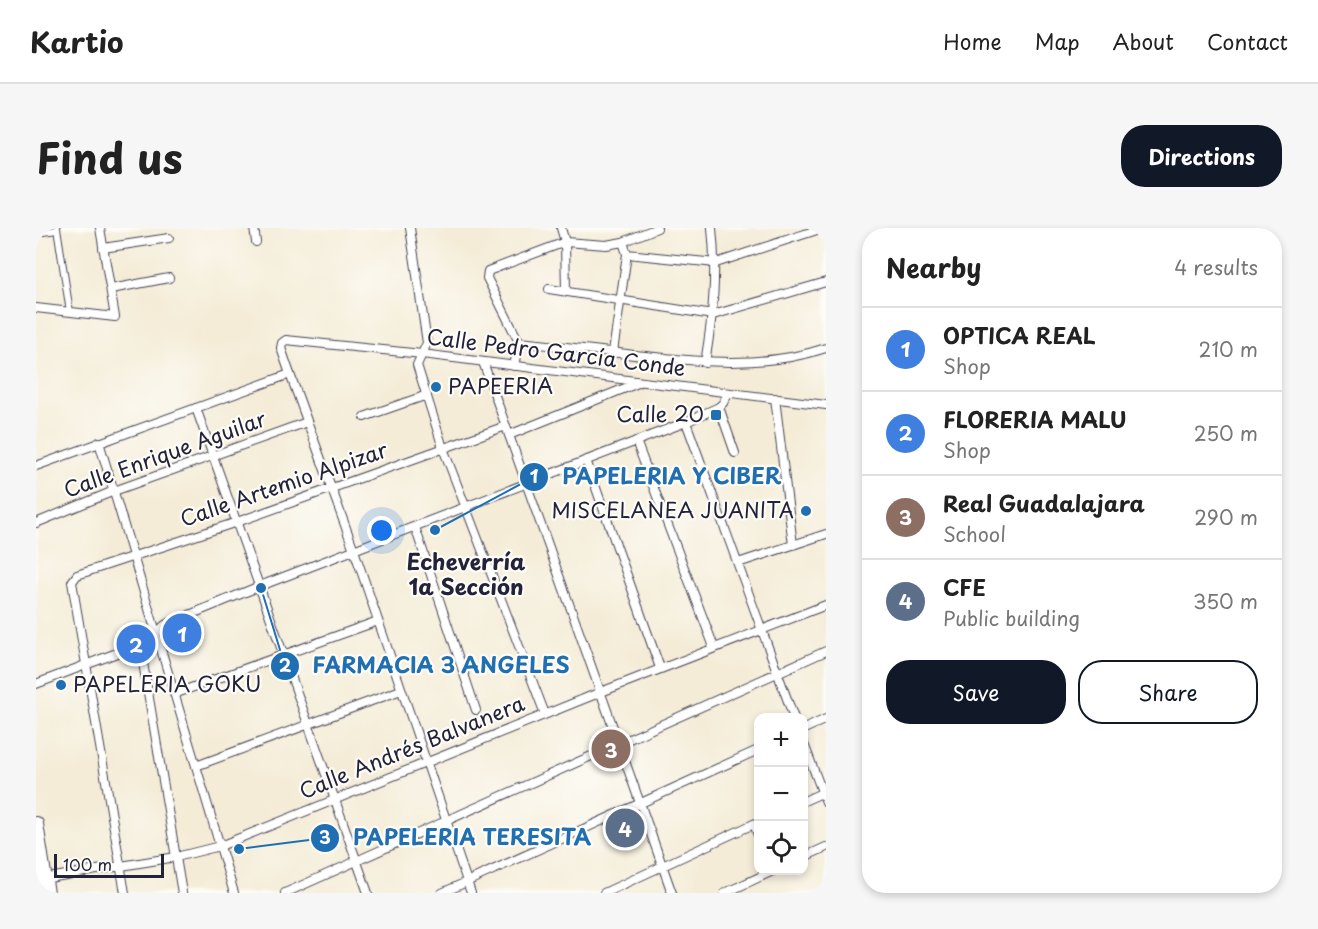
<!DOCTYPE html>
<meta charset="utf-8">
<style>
:root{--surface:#fff;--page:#f6f6f6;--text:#222;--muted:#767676;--line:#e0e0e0;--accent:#111827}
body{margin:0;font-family:"Playpen Sans",sans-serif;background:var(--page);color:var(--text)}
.controls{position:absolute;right:18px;bottom:18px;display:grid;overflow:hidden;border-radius:12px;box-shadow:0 3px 9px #0003}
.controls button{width:54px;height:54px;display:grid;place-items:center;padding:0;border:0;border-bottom:2px solid var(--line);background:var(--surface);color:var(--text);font:30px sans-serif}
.scale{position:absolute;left:18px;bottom:15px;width:110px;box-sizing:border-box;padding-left:6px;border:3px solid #22223b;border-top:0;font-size:16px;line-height:21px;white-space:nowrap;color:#22223b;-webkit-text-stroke:4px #fdfcf7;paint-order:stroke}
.you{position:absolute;left:346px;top:303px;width:21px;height:21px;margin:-15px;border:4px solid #fff;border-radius:50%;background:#1a73e8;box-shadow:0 0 0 9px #1a73e833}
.badge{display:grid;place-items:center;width:39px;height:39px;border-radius:50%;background:var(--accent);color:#fff;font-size:20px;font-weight:700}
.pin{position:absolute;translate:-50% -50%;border:3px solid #fff;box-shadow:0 2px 6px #0006}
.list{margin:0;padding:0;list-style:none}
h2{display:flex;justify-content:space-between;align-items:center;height:78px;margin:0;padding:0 24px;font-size:26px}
h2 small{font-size:20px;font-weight:400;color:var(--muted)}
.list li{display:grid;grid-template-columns:39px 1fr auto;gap:18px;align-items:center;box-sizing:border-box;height:84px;padding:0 24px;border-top:2px solid var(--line)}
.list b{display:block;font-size:22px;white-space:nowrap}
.list p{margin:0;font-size:20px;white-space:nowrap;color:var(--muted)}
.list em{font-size:20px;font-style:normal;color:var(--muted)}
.actions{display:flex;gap:12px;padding:18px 24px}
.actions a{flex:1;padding:14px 0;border:2px solid var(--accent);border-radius:24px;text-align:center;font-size:21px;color:var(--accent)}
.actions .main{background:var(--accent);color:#fff}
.icon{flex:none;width:33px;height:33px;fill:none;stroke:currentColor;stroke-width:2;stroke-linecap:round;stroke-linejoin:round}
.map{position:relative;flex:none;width:790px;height:665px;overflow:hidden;border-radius:24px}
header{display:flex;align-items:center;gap:36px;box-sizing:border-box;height:84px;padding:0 30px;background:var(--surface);border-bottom:2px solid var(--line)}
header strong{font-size:28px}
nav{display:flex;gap:33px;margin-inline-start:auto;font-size:21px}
.intro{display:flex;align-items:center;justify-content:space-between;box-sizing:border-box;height:144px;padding:0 36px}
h1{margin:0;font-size:42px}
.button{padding:15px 27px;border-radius:24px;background:var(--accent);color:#fff;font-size:21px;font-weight:700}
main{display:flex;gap:36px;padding:0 36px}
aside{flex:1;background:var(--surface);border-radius:24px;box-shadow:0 3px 9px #0003}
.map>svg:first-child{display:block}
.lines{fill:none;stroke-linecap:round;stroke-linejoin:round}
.pedestrian-casing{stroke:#424052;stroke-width:8}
.minor-casing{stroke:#424052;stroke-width:10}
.primary-casing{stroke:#424052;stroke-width:16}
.pedestrian{stroke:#fff;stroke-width:6}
.minor{stroke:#fff;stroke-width:8}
.primary{stroke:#fff;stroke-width:14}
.poi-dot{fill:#1f6fb2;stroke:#fdfcf7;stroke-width:2}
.labels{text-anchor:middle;stroke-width:4.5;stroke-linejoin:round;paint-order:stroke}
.street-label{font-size:21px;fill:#22223b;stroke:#fdfcf7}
.poi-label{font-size:21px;fill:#22223b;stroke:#fdfcf7;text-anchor:start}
.neighbourhood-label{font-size:22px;font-weight:bold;fill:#22223b;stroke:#fdfcf7}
.leader{fill:none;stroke:#1f6fb2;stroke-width:2}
.callout-dot{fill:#1f6fb2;stroke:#fdfcf7;stroke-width:2}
.mark-label{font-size:18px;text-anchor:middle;font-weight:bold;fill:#fff}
.callout-label{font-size:22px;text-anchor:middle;font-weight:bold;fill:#1f6fb2;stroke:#fdfcf7;stroke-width:4.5;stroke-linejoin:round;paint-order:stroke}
</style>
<header>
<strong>Kartio</strong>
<nav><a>Home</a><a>Map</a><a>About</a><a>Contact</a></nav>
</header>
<div class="intro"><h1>Find us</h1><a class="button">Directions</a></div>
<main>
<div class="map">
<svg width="790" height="665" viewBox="0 0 790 665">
<rect width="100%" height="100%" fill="#fdfcf7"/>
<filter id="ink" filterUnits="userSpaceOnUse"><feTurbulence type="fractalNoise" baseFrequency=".0167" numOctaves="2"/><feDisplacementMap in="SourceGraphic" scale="12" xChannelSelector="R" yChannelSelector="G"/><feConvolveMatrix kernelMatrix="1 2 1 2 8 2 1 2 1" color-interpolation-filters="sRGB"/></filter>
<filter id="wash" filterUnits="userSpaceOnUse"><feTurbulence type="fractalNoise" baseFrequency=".008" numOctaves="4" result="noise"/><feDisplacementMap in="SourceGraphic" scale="24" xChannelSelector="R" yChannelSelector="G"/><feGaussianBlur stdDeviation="1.35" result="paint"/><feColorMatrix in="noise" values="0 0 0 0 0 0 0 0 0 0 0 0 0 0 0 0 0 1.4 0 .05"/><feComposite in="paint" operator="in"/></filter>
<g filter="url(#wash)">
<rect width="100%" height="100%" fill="#f4ecd7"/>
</g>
<g filter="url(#ink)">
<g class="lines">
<defs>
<g id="pedestrian">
<polyline points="21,0 34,84"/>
<polyline points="0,5 21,2"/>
</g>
<g id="minor">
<polyline points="218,0 220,14"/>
<polyline points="374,0 391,115 381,137 407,220 509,486"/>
<polyline points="525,0 529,14 530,63"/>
<polyline points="587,14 591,26 680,35 787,0"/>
<polyline points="67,20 133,10"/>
<polyline points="75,61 133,50"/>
<polyline points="513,61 677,87 790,54"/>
<polyline points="0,80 79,89 64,0"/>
<path d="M 483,114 C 521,118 560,122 598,127 C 663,134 727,141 790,120"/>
<polyline points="577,124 591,26"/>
<polyline points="447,134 636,665"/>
<path d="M 669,135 C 677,87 681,48 676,0"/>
<polyline points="478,138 483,114 451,50 452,43 529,14 570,17 587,14 621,0"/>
<polyline points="739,170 757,317"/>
<polyline points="683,179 699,225"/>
<polyline points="160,180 332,665"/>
<polyline points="328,189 391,167"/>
<polyline points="650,194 758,490"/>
<polyline points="473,207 602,155"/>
<polyline points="600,213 678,419"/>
<polyline points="63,214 198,665"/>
<polyline points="550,232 624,440"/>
<polyline points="0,238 254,146"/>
<polyline points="0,295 78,263 271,194"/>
<polyline points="379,299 440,482"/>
<polyline points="702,335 790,306"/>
<polyline points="104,417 146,665"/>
<polyline points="0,456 112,413 129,397 224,358 650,194 683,179 687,175 692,165"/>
<polyline points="138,466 342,393"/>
<polyline points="768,501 790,491"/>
<polyline points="768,516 790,574"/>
<polyline points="160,538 365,462"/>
<polyline points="768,573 790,563"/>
<polyline points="718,596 722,607"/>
<polyline points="768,629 790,619"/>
<polyline points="0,652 140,629 184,618 565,464 790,377"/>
<polyline points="89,665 36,354 41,347 201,294 470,198"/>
<polyline points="249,665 790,423"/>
<polyline points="406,665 722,522"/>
<polyline points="435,665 318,322 254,146 245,120 246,115 250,112 386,126 790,177"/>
<polyline points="568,665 722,594"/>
<polyline points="689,665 739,642"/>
</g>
<polyline id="primary" points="0,596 11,665"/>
</defs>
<use href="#pedestrian" class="pedestrian-casing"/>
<use href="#minor" class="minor-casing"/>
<use href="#primary" class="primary-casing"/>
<use href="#pedestrian" class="pedestrian"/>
<use href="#minor" class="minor"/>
<use href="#primary" class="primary"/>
</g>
</g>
<g class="poi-dot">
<circle cx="400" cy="159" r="6"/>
<rect x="674" y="181" width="12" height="12" rx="3"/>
<circle cx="770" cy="283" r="6"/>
<circle cx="25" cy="457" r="6"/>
</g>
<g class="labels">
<g class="street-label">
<text transform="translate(520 125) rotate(7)" y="7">Calle Pedro García Conde</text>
<text transform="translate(129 227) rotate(-20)" y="7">Calle Enrique Aguilar</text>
<text transform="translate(248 257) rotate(-19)" y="7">Calle Artemio Alpizar</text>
<text transform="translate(376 520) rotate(-22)" y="7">Calle Andrés Balvanera</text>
</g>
<g class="poi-label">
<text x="412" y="166">PAPEERIA</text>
<text x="668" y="194" text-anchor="end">Calle 20</text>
<text x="758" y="290" text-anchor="end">MISCELANEA JUANITA</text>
<text x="37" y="464">PAPELERIA GOKU</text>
</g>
<g class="neighbourhood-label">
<text x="430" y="342">Echeverría<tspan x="430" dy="25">1a Sección</tspan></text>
</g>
</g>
<path class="leader" d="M399 302L498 249M225 360L249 438M203 621L289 610"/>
<g class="callout-dot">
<circle cx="399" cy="302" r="6"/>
<circle cx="225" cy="360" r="6"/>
<circle cx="203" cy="621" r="6"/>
<circle cx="498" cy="249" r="15"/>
<circle cx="249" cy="438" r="15"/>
<circle cx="289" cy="610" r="15"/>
</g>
<g class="mark-label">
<text x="498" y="255">1</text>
<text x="249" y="444">2</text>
<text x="289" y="616">3</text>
</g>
<g class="callout-label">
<text x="636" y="256">PAPELERIA Y CIBER</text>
<text x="405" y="445">FARMACIA 3 ANGELES</text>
<text x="436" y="617">PAPELERIA TERESITA</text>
</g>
</svg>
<div class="controls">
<button>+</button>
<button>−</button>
<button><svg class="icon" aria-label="locate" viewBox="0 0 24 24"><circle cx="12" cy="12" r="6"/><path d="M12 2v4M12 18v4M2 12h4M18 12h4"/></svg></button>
</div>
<div class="scale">100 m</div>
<div class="you"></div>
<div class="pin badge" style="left:146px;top:405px;background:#3f7fe0">1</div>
<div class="pin badge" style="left:100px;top:416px;background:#3f7fe0">2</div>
<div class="pin badge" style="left:575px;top:521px;background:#8d6e63">3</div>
<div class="pin badge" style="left:589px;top:600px;background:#5c6f8a">4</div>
</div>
<aside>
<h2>Nearby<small>4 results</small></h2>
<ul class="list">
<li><span class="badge" style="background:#3f7fe0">1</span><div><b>OPTICA REAL</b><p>Shop</p></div><em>210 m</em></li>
<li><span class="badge" style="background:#3f7fe0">2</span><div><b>FLORERIA MALU</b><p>Shop</p></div><em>250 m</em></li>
<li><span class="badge" style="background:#8d6e63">3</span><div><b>Real Guadalajara</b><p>School</p></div><em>290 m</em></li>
<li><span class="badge" style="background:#5c6f8a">4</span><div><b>CFE</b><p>Public building</p></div><em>350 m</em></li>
</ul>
<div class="actions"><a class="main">Save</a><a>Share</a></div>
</aside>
</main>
